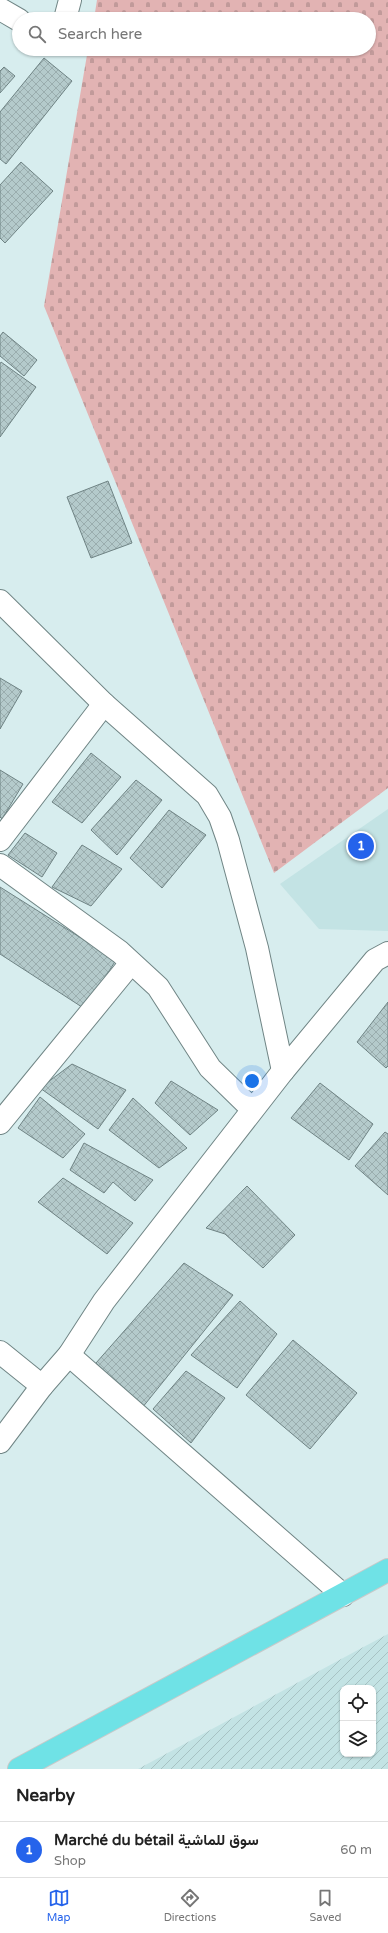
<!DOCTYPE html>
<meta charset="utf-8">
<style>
:root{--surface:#fff;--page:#f6f6f6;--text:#222;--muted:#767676;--line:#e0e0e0;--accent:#2563eb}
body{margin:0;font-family:"Varela Round",Vazirmatn,sans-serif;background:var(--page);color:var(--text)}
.controls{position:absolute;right:12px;bottom:12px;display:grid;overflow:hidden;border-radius:8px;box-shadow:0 1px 3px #0004}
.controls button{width:36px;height:36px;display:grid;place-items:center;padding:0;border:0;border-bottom:1px solid var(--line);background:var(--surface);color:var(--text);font:20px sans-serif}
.you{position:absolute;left:252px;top:1081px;width:14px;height:14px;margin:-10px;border:3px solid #fff;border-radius:50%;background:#1a73e8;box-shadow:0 0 0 6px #1a73e833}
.badge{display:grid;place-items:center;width:26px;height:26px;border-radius:50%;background:var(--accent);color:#fff;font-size:13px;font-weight:700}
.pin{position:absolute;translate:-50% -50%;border:2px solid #fff;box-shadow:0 1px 4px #0006}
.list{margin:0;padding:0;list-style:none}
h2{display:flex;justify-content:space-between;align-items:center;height:52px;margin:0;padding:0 16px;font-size:17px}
h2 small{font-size:13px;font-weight:400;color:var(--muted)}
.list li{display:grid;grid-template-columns:26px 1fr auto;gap:12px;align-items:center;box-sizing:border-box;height:56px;padding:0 16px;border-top:1px solid var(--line)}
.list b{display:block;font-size:15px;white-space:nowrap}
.list p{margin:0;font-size:13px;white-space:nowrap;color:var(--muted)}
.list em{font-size:13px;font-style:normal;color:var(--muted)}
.icon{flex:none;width:22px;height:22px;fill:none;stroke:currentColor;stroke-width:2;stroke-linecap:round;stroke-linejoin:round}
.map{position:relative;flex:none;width:388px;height:1769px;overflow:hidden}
.search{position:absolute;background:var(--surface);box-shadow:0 1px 3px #0004;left:12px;right:12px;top:12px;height:44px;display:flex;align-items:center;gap:10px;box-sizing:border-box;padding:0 14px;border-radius:22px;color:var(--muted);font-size:15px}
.sheet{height:108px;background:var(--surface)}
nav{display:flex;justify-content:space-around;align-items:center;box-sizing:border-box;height:56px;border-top:1px solid var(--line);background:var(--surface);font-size:11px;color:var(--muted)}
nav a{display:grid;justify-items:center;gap:2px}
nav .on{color:var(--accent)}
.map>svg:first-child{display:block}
.built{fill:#c3e3e4}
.industrial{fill:url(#industrial-furrows);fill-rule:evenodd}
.cemetery{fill:url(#cemetery-stones)}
.building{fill:url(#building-cross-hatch);stroke:#6f8384}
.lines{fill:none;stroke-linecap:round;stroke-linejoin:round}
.minor-casing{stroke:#708585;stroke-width:24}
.major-casing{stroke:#c7c9c9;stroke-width:24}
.minor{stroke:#fff;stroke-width:22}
.major{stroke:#6fe2e6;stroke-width:22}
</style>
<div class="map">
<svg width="388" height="1769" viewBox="0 0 388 1769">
<defs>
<pattern id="industrial-furrows" width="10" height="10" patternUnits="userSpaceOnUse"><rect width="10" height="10" fill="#c3e3e4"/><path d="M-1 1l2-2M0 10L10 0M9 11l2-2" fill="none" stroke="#a7c2c3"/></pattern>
<pattern id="cemetery-stones" width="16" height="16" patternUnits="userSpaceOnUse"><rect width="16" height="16" fill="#e2b3b3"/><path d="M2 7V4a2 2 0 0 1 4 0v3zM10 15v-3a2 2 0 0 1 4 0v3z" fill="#c19a9a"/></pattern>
<pattern id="building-cross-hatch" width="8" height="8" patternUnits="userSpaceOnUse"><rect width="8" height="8" fill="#b4cacb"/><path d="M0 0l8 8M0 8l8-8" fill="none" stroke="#9aadae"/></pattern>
</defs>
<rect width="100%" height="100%" fill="#d7edee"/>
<polygon class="built" points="388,809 388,931 319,929 280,884"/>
<path class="industrial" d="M 388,1634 L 388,1769 L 138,1769 L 356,1651 ZM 343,1688 L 373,1688 L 373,1754 L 343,1754 Z"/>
<polygon class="cemetery" points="97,0 388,0 388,788 274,873 44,306 88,49 369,49 369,19 94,19"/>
<g class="building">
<polygon points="44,58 72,81 6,164 0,159 0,112"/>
<polygon points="4,67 15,76 0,93 0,71"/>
<polygon points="21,162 53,191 5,243 0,238 0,185"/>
<polygon points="3,332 37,360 24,376 0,356 0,336"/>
<polygon points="1,362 36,387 0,437 0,364"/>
<polygon points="108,481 132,543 91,558 67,497"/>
<polygon points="0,678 22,691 0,729"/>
<polygon points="91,753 121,777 82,823 52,802"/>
<polygon points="0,770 23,784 2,819 0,817"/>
<polygon points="136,780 162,800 117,855 91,830"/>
<polygon points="169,810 206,835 162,888 130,858"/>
<polygon points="25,833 57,853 42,877 8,855"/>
<polygon points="82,845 122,869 91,906 52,887"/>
<polygon points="0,887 116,960 85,1009 0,954"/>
<polygon points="388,1002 388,1066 386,1068 357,1042"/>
<polygon points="72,1064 126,1090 98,1129 40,1088"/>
<polygon points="171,1081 218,1110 190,1135 155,1103"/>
<polygon points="320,1083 373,1124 349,1160 291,1118"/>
<polygon points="40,1097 85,1134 63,1158 18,1128"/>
<polygon points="133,1098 187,1148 159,1168 109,1130"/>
<polygon points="385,1132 388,1134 388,1195 355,1166"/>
<polygon points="84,1143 153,1180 135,1201 113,1182 104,1193 70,1170"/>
<polygon points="63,1178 133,1223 107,1254 38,1202"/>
<polygon points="247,1186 295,1235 263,1268 225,1234 206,1228"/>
<polygon points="184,1263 233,1295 142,1408 96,1363"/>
<polygon points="240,1301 277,1334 237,1388 191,1355"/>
<polygon points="293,1340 357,1393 310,1449 246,1395"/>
<polygon points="186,1371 225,1398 191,1443 153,1409"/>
</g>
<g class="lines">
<defs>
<g id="minor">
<polyline points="0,9 19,20"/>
<polyline points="65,19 70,0"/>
<polyline points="0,601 104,704 207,795 220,817 228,840 257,948 283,1071 375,960 388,953"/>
<polyline points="0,840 104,704"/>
<polyline points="0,865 120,952 158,987 210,1068 252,1109"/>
<polyline points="0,1123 131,963"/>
<polyline points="0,1352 42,1386"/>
<polyline points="69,1355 343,1595"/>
<polyline points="0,1442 42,1386 69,1355 104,1301 283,1071"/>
</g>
<polyline id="major" points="19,1769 388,1570"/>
</defs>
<use href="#minor" class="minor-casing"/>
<use href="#major" class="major-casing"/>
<use href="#minor" class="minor"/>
<use href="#major" class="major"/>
</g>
</svg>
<div class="controls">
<button><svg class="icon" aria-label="locate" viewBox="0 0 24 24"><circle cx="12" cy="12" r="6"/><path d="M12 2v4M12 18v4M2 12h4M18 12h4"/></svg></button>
<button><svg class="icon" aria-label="layers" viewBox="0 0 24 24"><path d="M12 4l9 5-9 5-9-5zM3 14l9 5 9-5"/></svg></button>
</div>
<div class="you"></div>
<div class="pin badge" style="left:361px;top:846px">1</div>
<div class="search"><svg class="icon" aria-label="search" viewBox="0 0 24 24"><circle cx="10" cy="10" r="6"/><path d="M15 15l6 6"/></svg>Search here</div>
</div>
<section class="sheet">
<h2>Nearby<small></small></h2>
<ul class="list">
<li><span class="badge">1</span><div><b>Marché du bétail سوق للماشية</b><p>Shop</p></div><em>60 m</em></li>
</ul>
</section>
<nav>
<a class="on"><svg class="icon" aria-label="map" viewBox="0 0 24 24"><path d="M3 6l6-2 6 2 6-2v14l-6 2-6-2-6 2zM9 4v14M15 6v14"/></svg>Map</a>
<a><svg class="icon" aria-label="directions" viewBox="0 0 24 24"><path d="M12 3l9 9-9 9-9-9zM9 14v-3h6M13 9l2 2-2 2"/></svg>Directions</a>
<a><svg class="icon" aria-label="saved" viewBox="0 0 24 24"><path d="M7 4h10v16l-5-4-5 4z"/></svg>Saved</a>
</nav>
